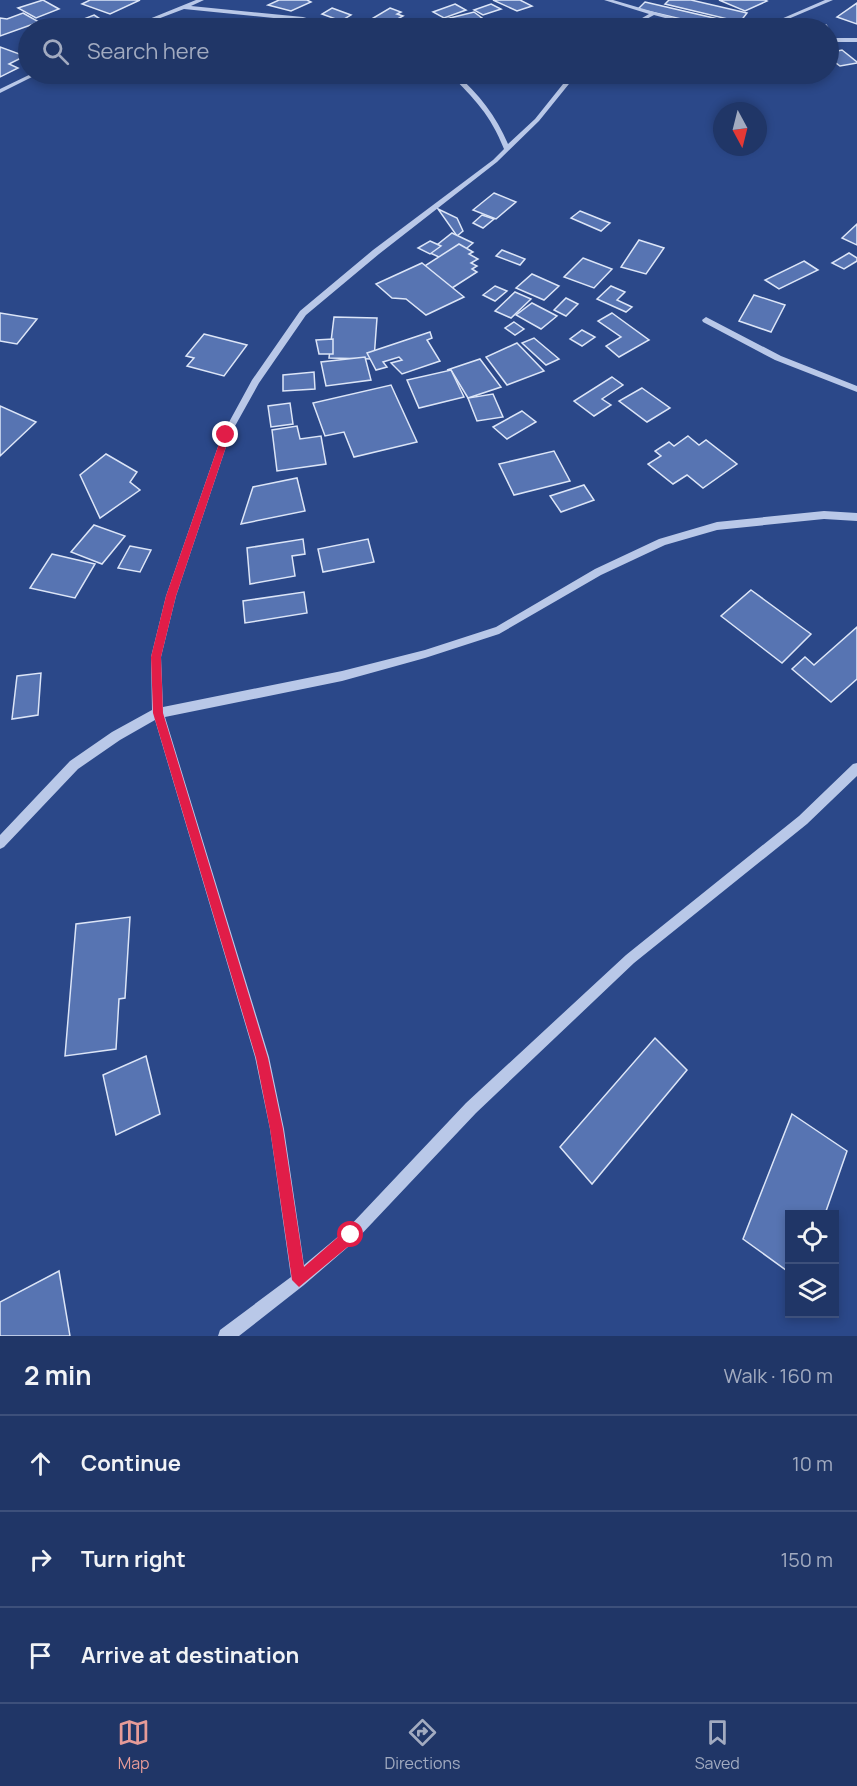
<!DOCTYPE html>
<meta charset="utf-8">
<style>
:root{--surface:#203667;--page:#283e6d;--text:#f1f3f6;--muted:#a2abc0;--line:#3d507b;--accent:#e69b98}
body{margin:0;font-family:Manrope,sans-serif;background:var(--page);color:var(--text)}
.controls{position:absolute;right:18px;bottom:18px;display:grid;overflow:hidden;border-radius:0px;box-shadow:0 3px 9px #0003}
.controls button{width:54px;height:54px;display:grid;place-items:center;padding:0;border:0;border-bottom:2px solid var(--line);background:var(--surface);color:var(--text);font:30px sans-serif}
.compass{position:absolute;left:713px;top:102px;width:54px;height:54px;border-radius:50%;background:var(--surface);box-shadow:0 3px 9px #0003;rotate:173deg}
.stop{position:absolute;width:18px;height:18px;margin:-14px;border:4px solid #e11d48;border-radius:50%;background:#fff}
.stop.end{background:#e11d48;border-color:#fff;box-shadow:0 2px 6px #0008}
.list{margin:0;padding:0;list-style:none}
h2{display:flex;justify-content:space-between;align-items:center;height:78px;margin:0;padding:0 24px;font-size:26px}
h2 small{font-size:20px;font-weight:400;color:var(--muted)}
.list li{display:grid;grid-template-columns:39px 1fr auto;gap:18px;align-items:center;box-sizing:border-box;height:96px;padding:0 24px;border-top:2px solid var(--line)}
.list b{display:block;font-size:22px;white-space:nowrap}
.list em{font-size:20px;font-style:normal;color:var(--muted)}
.icon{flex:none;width:33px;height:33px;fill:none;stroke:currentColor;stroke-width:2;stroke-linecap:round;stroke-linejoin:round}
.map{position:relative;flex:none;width:857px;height:1336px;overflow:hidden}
.search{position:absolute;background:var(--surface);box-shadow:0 3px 9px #0003;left:18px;right:18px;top:18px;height:66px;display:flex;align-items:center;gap:15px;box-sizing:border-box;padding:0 21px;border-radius:33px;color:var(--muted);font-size:22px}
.sheet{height:366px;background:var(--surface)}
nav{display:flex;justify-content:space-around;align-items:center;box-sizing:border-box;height:84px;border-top:2px solid var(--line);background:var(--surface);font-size:16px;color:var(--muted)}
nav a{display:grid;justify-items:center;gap:3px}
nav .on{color:var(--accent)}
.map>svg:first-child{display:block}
.building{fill:#5774b2;stroke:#dce5f7;stroke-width:1.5}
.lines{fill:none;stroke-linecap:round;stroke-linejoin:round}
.minor{fill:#b9c8e8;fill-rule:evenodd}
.route{fill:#e11d48}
</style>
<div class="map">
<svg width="857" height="1336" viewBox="0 0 857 1336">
<rect width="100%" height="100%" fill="#2b4889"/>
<g class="building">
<polygon points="43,0 59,9 36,18 18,8"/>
<polygon points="90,0 140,0 110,14 82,4"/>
<polygon points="279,0 307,0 311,2 291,11 268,5"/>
<polygon points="493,0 520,0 532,6 517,11"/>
<polygon points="669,0 691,0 747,13 740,22 665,4"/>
<polygon points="719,0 765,0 767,1 745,11"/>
<polygon points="645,2 731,22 725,28 720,28 638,9"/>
<polygon points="857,3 857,24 837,17"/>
<polygon points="455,4 466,10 444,18 433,12"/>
<polygon points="491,4 501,9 483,15 474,10"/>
<polygon points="332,8 351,15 341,21 322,14"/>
<polygon points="390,8 401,12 397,14 403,16 394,21 398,23 388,28 370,20"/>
<polygon points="474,12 482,18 454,26 446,19"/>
<polygon points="23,13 39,22 0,36 0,18 7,19"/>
<polygon points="94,15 108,24 87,28 76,22"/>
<polygon points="487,22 498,28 468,28"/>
<polygon points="826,25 828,28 795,28 794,26"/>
<polygon points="0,47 25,56 9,64 18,68 0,77"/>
<polygon points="842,50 857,62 857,63 840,66 828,57 828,53"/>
<polygon points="478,74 516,74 503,82"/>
<polygon points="494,193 516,202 496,219 473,210"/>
<polygon points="438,209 457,218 463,231 457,236"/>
<polygon points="580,211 610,223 601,231 571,218"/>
<polygon points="482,215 494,219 483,228 473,223"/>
<polygon points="857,224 857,245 842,238"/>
<polygon points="452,233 473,243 450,262 428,252"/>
<polygon points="639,240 664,248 646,274 621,267"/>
<polygon points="430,241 441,246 430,254 418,248"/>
<polygon points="459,244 473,252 469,254 478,259 471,263 477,266 472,269 477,272 452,288 420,269"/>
<polygon points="502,250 525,259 520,265 496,256"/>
<polygon points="849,253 857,258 857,261 844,269 832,263"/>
<polygon points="583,258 612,269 594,288 564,277"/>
<polygon points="804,261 818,270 779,289 765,280"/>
<polygon points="422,263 464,297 426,315 406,299 392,298 376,284"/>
<polygon points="532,274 559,286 544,300 516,288"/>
<polygon points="495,286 507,291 495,301 483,295"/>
<polygon points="611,286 625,292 617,300 632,307 626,312 597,299"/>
<polygon points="515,292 531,299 511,318 495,311"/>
<polygon points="754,295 785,305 771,332 739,321"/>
<polygon points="566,298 578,304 566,316 554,310"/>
<polygon points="532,303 557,316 541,329 516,315"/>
<polygon points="0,313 37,319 17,344 0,341"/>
<polygon points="612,313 649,340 619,357 606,346 621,337 598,321"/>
<polygon points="334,317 377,318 374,359 329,358"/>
<polygon points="514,322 524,329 515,335 505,328"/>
<polygon points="582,330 595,337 582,346 570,339"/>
<polygon points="430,332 432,338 427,340 440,361 402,374 391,363 402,360 399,357 383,362 387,367 376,370 367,353"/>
<polygon points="204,334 247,345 224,376 187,366 194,358 186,356"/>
<polygon points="534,338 559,359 546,365 522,343"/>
<polygon points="333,339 333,354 319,354 316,340"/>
<polygon points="517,343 544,371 507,385 486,357"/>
<polygon points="365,357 371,380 326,386 321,362"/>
<polygon points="480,359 501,387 468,398 451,370 447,370"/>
<polygon points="451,370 464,397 419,408 407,380"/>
<polygon points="314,372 315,389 283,391 283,375"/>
<polygon points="612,377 623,385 602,399 611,405 594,416 574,401"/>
<polygon points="391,385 417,442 354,457 344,432 325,436 313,403"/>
<polygon points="642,388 670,408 647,422 619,401"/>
<polygon points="493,394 503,417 477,421 468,398"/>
<polygon points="290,403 293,424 271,427 268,406"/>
<polygon points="0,406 36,422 0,456"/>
<polygon points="522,411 536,422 507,439 493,427"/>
<polygon points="297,426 300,439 321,436 326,464 277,471 272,430"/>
<polygon points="688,436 699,445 706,440 737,464 703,488 687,475 673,484 648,464 661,456 655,451 669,442 674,446"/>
<polygon points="554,451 570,481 514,495 499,464"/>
<polygon points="106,454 137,472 130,482 140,490 100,518 80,475"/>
<polygon points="297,478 305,511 241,524 253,487"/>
<polygon points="584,485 594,500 561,512 550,496"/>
<polygon points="94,525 125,536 102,564 71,552"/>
<polygon points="303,539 305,554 292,556 295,576 250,584 247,548"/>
<polygon points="368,539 374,562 323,572 318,549"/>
<polygon points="130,546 151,550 140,572 118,568"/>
<polygon points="52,554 95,564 75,598 30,588"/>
<polygon points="751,590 811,634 782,663 721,616"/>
<polygon points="304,592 307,613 245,623 243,601"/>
<polygon points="857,627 857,679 831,702 792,669 805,657 814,665"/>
<polygon points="41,673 38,715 12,719 17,676"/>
<polygon points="130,917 125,998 119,999 116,1049 65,1056 76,924"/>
<polygon points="655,1038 687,1070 592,1184 560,1147"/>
<polygon points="146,1056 160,1114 116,1135 103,1075"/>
<polygon points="792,1114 847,1151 825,1214 790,1214 790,1273 743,1239"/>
<polygon points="59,1271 70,1336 0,1336 0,1302"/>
</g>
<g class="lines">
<g class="minor">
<polygon points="196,0 204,0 191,6 303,17 340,28 332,28 303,21 184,9 134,28 127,28"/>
<polygon points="604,0 613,0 709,28 702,28 654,15 630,28 625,28 649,14"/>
<polygon points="825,0 833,0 767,28 760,28"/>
<rect x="828" y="38" width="29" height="4"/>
<polygon points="31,74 38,74 0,93 0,89"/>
<path d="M 450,74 L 456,74 C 479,94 496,116 508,144 L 535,119 L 571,74 L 577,74 L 539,121 L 497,162 L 379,254 L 306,315 L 259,383 L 230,435 L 176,596 L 161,657 L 163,707 L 342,671 L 425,650 L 496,627 L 595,569 L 659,539 L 717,522 L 824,511 L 857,513 L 857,521 L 824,519 L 717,530 L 665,545 L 601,575 L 499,634 L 425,658 L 342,681 L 165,717 L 269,1057 L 284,1129 L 304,1265 L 346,1230 L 466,1103 L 626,955 L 799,816 L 853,764 L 857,763 L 857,776 L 807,824 L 634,963 L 476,1113 L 356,1240 L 304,1285 L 239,1336 L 218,1336 L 220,1330 L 291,1277 L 270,1129 L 255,1057 L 155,720 L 120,740 L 78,769 L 4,847 L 0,849 L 0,835 L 70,761 L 112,732 L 152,710 L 151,657 L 166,596 L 222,435 L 252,380 L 300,311 L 373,250 L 493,160 L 504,149 C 490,114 475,100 450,74 Z"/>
<polygon points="706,317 781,356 857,386 857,392 775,360 703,322 702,320"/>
</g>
</g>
<polygon class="route" points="226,432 230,435 176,596 161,657 163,713 268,1058 283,1129 304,1267 346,1230 356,1230 358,1235 356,1240 299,1287 292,1280 270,1129 256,1058 153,713 151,657 166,596 222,435"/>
</svg>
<div class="controls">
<button><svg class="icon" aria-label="locate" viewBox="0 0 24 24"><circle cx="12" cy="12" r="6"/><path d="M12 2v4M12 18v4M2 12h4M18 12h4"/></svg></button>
<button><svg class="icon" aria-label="layers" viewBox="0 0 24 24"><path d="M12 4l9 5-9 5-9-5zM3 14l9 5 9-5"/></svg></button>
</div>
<svg class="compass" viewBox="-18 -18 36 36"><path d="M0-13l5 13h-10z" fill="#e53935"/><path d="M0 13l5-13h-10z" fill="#a2abc0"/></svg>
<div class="stop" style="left:351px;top:1235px"></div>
<div class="stop end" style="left:226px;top:435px"></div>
<div class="search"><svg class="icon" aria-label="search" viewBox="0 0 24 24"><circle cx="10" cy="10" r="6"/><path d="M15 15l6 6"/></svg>Search here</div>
</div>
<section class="sheet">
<h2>2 min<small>Walk · 160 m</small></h2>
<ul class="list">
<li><svg class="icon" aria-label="ahead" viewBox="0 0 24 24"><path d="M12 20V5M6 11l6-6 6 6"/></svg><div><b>Continue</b></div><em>10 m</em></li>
<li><svg class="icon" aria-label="right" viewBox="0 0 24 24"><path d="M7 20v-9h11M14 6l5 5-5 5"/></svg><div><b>Turn right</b></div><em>150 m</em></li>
<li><svg class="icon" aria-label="arrive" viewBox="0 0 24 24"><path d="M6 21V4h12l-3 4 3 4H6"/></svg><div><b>Arrive at destination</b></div></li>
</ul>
</section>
<nav>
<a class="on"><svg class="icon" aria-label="map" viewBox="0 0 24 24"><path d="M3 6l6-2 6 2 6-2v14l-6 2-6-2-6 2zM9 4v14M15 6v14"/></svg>Map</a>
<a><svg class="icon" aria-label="directions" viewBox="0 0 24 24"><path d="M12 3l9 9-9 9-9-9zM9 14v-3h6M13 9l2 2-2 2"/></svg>Directions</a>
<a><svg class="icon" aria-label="saved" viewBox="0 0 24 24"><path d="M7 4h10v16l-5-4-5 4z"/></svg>Saved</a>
</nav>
